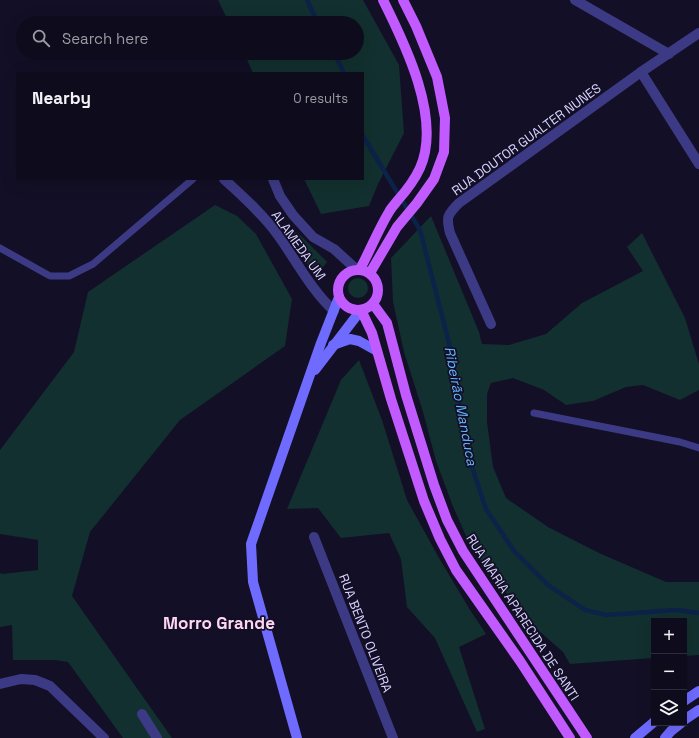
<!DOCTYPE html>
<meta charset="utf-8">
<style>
:root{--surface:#0e0b1c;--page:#171425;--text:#f1f3f6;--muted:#9b9ba3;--line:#2e2b3b}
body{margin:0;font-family:"Space Grotesk",sans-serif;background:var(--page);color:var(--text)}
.controls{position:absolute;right:12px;bottom:12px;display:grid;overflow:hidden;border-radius:0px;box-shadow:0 4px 16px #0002}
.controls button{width:36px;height:36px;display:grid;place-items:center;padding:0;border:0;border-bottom:1px solid var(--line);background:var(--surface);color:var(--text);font:20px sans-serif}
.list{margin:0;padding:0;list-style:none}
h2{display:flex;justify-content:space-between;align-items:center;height:52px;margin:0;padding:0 16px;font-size:17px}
h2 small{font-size:13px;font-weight:400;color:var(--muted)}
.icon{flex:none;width:22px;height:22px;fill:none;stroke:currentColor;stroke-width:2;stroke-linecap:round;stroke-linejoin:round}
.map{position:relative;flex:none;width:699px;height:738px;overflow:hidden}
.search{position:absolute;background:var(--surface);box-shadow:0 4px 16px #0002;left:16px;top:16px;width:348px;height:44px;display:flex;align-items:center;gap:10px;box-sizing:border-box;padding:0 14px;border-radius:22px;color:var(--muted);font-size:15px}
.panel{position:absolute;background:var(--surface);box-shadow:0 4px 16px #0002;left:16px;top:72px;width:348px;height:108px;border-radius:0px}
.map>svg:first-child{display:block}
.green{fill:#12302f}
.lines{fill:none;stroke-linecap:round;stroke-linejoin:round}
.stream{stroke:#0c2248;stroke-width:4.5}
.lane{stroke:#3d3a85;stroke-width:7}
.street{stroke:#3d3a85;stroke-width:10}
.secondary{stroke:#6f6bff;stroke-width:10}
.primary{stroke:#c25bff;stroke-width:10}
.labels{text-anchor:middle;stroke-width:3.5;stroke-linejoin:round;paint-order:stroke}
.street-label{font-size:13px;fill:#d9d4ff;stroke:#130f26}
.water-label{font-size:14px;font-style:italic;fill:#62b6ff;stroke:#130f26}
.district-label{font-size:17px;font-weight:bold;fill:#ffd6f0;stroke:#130f26}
</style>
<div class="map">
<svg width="699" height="738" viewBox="0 0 699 738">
<rect width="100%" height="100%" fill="#130f26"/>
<g class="green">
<polygon points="218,0 363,0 399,65 404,133 378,184 369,206 321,214 304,179 363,179 363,73 253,73 244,53 357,53 357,23 229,23"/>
<polygon points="215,205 237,216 256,234 292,299 285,346 180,420 90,532 72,596 172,738 123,738 68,662 55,660 13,660 12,625 0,627 0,573 2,574 38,570 38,540 0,534 0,450 74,352 88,292"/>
<polygon points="431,216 479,332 482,344 509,345 546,334 582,303 643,271 627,247 642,233 685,318 699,364 699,390 680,400 643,385 626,387 593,401 566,405 544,390 513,378 491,383 487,394 487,422 493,467 506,498 548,527 599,553 666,582 699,582 699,655 684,656 684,621 654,621 654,658 570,664 563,652 538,630 486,569 466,536 452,504 436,461 423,412 404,352 393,302 391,258"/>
<polygon points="293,232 298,233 327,262 315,277 290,236"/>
<circle cx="358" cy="288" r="10"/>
<polygon points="359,360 382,420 407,500 439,558 470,610 486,634 459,647 485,729 477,732 435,638 407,607 401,559 389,533 341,538 318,508 287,509 341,380"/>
</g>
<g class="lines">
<g class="stream">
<polyline points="307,0 318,23"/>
<polyline points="334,53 344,73"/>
<polyline points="363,136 420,230 449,343 468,455 486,509 514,551 548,585 585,610 607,615 676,610 699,613"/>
</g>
<g class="lane">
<polyline points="0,248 50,276 69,276 93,264 193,179"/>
<polyline points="534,413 680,442 699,448"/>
</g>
<g class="street">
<polyline points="575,0 669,54"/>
<polyline points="641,72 699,164"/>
<path d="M 224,179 C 242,196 263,214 277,234 C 296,260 311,290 334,311"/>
<polyline points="273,179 280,196 293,215 313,237 334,249 356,269"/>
<path d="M 491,324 L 450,233 C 446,217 447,215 459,203 L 641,72 L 699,33"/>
<polyline points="314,537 393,738"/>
<polyline points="0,684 21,679 35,680 50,686 104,738"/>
<polyline points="142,714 157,738"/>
</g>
<g class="secondary">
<polyline points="333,345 350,339 359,341 377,351"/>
<polyline points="315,370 361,310"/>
<polyline points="684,701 699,691"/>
<polyline points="684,720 699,710"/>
<polyline points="297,738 253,582 251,544 321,343 339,297"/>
<polyline points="635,738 654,722"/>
<polyline points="665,738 671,731 681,723"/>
</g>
<g class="primary">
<path d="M 360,269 C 370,251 378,230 389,212 C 391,208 395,204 398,200 C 406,191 415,179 420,168 C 442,119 405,44 383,0"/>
<circle cx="358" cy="290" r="20"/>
<polyline points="370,273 397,227 417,203 434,179 444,152 445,118 437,77 416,26 403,0"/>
<polyline points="373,304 387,323 406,395 434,485 447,520 463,551 587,738"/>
<polyline points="361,310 372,333 391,399 424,501 440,539 456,570 520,661 570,738"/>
</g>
</g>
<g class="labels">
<g class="street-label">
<text transform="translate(526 139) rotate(-36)" y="5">RUA DOUTOR GUALTER NUNES</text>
<text transform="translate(299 245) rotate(54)" y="5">ALAMEDA UM</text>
<text transform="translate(523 617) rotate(57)" y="5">RUA MARIA APARECIDA DE SANTI</text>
<text transform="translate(366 633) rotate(69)" y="5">RUA BENTO OLIVEIRA</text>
</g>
<g class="water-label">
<text transform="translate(461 406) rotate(79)" y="5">Ribeirão Manduca</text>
</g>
<g class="district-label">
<text x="219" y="629">Morro Grande</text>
</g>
</g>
</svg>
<div class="controls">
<button>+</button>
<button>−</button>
<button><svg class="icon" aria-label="layers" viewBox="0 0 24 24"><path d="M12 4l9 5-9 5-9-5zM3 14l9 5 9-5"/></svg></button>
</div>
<div class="search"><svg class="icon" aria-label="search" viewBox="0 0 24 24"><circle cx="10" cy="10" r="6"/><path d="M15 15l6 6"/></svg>Search here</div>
<section class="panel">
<h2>Nearby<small>0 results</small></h2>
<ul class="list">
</ul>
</section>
</div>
